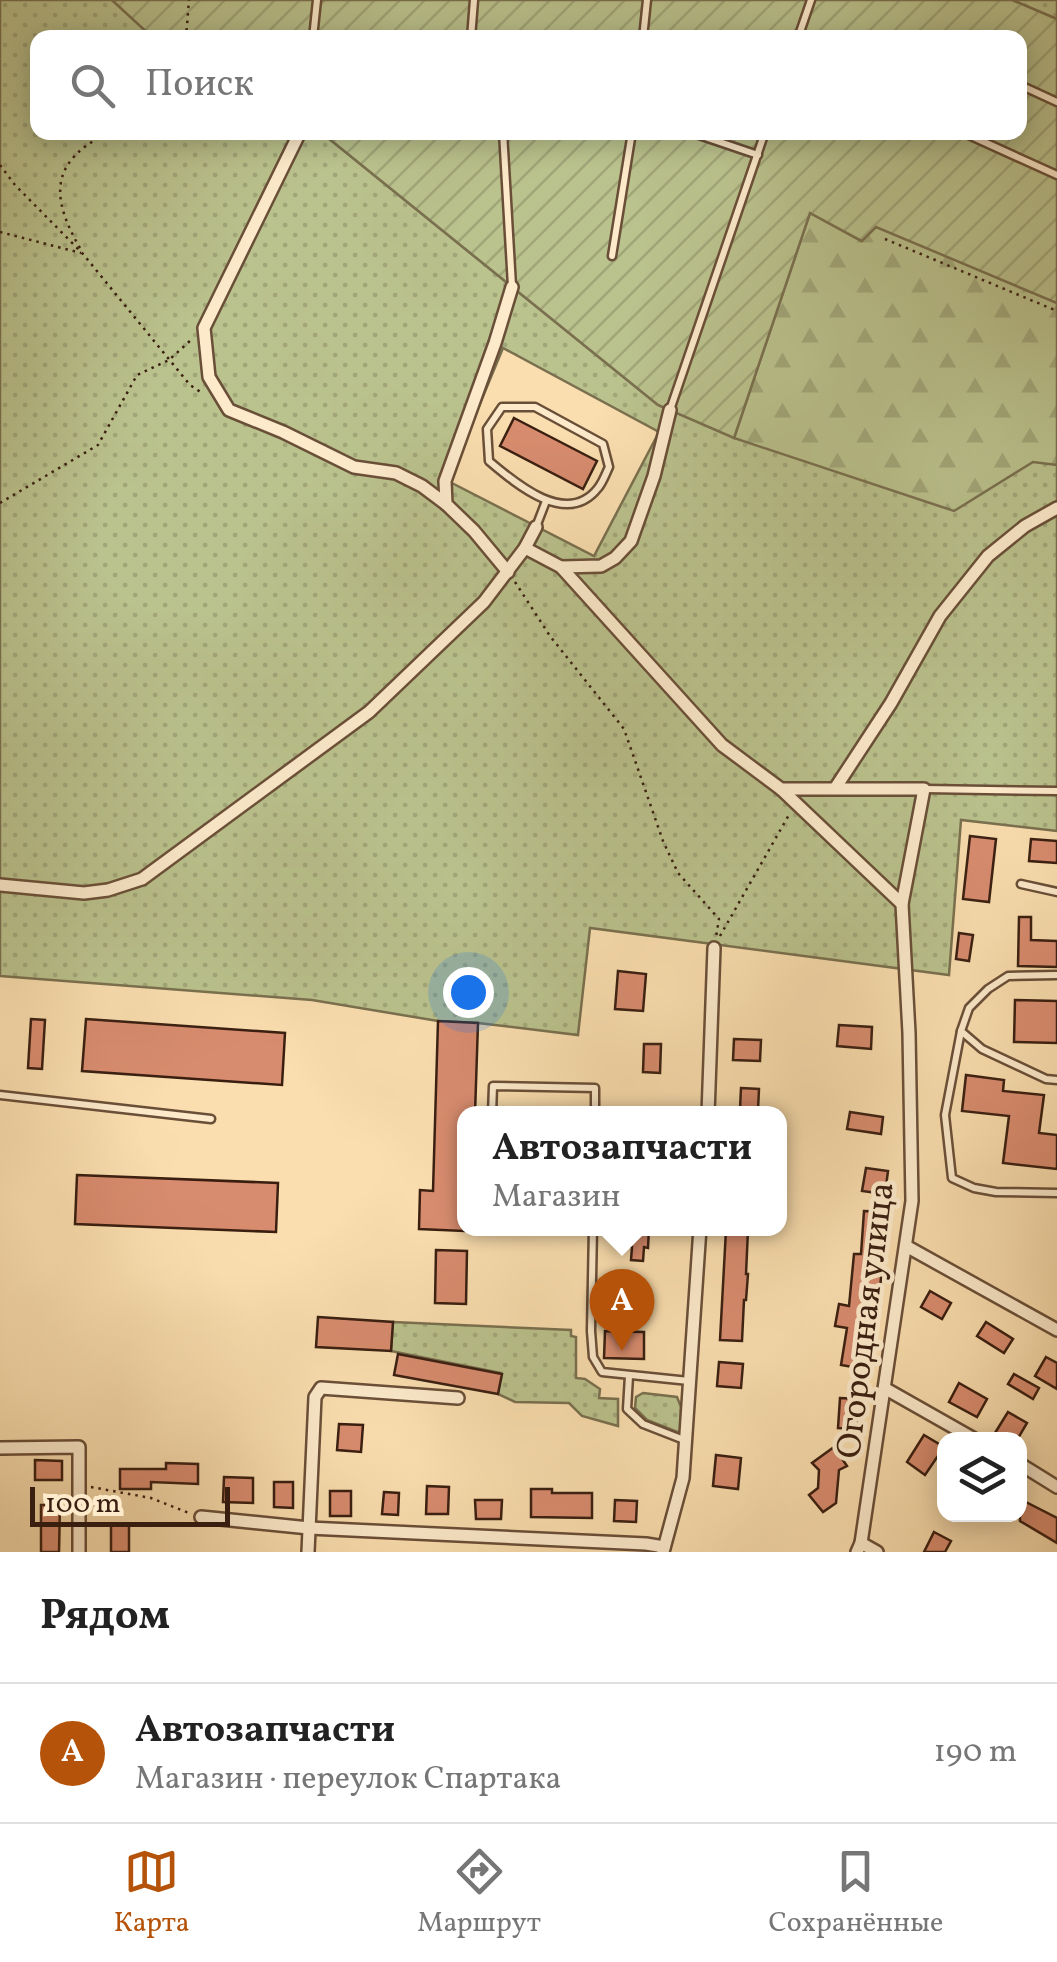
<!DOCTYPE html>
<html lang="ru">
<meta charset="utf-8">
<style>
:root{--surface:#fff;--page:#f6f6f6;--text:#222;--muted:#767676;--line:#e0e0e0;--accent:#b45309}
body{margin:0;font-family:Vollkorn,serif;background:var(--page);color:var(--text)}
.controls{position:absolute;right:30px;bottom:30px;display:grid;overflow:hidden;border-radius:20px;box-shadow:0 5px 25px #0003}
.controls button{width:90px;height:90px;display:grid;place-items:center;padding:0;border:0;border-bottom:2px solid var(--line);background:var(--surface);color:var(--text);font:50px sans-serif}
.scale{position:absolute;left:30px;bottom:25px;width:200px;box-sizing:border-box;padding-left:10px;border:5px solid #3a1f11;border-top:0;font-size:28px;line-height:35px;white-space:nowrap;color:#3a1f11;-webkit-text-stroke:8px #fceacb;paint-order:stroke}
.you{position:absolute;left:468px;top:992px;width:35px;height:35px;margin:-25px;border:8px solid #fff;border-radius:50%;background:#1a73e8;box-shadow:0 0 0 15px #1a73e833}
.badge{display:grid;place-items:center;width:65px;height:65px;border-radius:50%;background:var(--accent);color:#fff;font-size:32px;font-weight:700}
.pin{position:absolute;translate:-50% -82px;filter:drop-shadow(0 2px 5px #0008)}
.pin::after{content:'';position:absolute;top:52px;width:35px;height:30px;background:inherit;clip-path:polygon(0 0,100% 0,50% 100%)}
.popup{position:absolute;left:457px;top:1106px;width:330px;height:130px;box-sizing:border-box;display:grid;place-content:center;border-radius:20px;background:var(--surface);filter:drop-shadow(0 2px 8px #0005);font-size:32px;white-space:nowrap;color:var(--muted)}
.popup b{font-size:38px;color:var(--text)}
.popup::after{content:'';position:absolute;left:50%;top:100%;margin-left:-20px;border:20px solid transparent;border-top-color:var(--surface)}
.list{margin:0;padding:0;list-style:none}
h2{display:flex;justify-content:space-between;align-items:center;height:130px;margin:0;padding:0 40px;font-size:42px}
h2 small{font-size:32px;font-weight:400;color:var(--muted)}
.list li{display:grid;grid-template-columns:65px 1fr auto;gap:30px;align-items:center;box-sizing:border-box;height:140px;padding:0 40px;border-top:2px solid var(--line)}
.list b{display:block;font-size:38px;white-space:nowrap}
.list p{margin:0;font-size:32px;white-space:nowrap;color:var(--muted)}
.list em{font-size:32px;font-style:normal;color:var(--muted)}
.icon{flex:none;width:55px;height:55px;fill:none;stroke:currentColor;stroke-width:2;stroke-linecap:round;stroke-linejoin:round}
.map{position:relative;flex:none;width:1057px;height:1552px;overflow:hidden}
.search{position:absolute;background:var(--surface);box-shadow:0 5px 25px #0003;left:30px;right:30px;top:30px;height:110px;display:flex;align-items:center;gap:25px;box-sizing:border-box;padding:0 35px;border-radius:20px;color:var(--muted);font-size:38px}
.sheet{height:270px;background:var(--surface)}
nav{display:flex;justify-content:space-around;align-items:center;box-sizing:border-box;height:140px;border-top:2px solid var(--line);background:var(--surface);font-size:28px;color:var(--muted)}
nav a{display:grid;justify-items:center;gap:5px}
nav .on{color:var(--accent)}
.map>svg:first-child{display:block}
.grass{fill:url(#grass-dots);stroke:#7a704f;stroke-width:2.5;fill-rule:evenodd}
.forest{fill:url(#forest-firs);stroke:#7a704f;stroke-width:2.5}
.garden{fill:url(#garden-furrows);stroke:#7a704f;stroke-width:2.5}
.building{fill:#d88c6f;stroke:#3a1f11;stroke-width:2.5}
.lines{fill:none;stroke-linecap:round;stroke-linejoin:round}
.service-casing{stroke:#6a4f38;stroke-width:11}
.minor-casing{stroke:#6a4f38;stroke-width:16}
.path{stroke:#3a1f11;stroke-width:2.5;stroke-dasharray:2.5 5;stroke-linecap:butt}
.service{stroke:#fceacb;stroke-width:6}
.minor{stroke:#fceacb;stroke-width:11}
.labels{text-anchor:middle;stroke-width:9;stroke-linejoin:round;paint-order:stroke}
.street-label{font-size:35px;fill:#3a1f11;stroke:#fceacb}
</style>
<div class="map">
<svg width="1057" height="1552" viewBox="0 0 1057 1552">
<defs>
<pattern id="grass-dots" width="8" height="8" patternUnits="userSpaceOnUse" patternTransform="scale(2.5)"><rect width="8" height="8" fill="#bac28d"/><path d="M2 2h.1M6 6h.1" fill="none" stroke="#a1a679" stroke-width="1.8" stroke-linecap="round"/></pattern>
<pattern id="forest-firs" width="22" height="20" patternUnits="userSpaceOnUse" patternTransform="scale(2.5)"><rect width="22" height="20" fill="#bac28d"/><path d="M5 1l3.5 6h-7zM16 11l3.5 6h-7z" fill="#a1a679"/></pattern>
<pattern id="garden-furrows" width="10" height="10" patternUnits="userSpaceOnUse" patternTransform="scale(2.5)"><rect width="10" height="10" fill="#bac28d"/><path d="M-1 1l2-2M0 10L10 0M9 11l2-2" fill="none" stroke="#a1a679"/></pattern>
</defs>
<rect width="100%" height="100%" fill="#fadeaf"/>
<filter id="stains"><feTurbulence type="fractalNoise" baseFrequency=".002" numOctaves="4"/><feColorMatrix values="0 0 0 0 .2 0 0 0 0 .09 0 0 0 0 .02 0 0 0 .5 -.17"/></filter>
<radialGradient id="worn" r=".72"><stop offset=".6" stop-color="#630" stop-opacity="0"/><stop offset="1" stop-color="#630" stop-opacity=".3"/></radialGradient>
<g class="grass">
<path d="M 0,0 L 112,0 L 153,37 L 38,38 L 38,132 L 322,133 L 658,405 L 734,437 L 810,213 L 875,226 L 1057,303 L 1057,831 L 961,820 L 949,975 L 590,928 L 578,1035 L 478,1023 L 438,1021 L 312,1000 L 0,976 ZM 503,348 L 659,432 L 594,556 L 448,481 Z"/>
<polygon points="1012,0 1057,0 1057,19"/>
<polygon points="393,1322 571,1330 571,1336 576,1337 576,1378 585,1379 600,1389 599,1398 618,1399 618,1426 582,1416 569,1403 515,1402 498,1394 501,1373 391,1351"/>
<polygon points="643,1393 677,1397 681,1407 680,1433 647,1420 635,1408 636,1397"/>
</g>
<polygon class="forest" points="810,213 861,241 875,226 1057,303 1057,465 1033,462 954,511 734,438"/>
<polygon class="garden" points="112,0 1012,0 1057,19 1057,303 876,227 862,241 810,213 734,438 658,405 322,133 1020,132 1020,38 153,38"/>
<g class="building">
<polygon points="514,418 597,461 583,489 500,446"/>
<polygon points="970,836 996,839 989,902 963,899"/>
<polygon points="1031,839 1057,841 1057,863 1029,861"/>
<polygon points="1019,917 1031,917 1031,940 1057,941 1057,967 1018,966"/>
<polygon points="959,933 973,935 969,961 956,959"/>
<polygon points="618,971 646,974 643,1011 615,1009"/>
<polygon points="1015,1000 1057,1001 1057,1043 1014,1042"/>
<polygon points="31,1019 45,1020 42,1069 28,1068"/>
<polygon points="86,1019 285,1033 282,1085 82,1071"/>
<polygon points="438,1021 478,1023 475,1114 464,1114 464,1231 419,1229 420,1190 433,1191"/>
<polygon points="839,1025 872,1027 871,1049 837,1046"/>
<polygon points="734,1039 761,1040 760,1061 733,1060"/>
<polygon points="644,1044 661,1044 660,1073 643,1072"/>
<polygon points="966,1075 1004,1080 1003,1091 1044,1095 1039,1133 1057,1135 1057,1169 1003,1163 1009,1116 962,1111"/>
<polygon points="741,1088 759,1089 758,1110 740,1109"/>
<polygon points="850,1112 883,1117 881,1134 847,1129"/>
<polygon points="866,1168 888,1171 885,1194 862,1191"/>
<polygon points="77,1175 278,1183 276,1232 75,1224"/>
<polygon points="864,1211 888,1212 879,1297 874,1296 868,1332 864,1331 859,1368 841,1365 847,1328 835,1326 839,1304 849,1306 854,1254 861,1254"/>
<polygon points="624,1228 649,1228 648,1248 644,1247 643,1261 631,1260 632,1247 623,1246"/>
<polygon points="726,1230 748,1230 746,1274 748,1274 746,1300 744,1300 742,1341 720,1340"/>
<polygon points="436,1250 467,1251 466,1304 435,1303"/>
<polygon points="930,1291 951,1303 942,1319 921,1307"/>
<polygon points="318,1317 393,1322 391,1351 316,1347"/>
<polygon points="986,1322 1013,1339 1004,1353 977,1336"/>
<polygon points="605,1331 644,1332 644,1359 604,1358"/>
<polygon points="398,1354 502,1374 498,1394 394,1375"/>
<polygon points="1046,1357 1057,1363 1057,1389 1035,1376"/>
<polygon points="719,1362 743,1364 741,1388 717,1386"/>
<polygon points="1014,1374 1039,1388 1033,1399 1008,1384"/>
<polygon points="959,1383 987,1399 977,1417 949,1402"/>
<polygon points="840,1398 858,1399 856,1429 838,1428"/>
<polygon points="1008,1412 1027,1423 1017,1440 1005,1440 995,1433"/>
<polygon points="339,1424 363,1425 361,1452 337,1450"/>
<polygon points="924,1435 944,1447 925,1475 907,1462"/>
<polygon points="834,1447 847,1466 839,1470 836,1503 823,1512 809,1495 818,1488 819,1470 812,1463"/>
<polygon points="716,1455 741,1458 738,1489 713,1486"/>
<polygon points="35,1460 62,1461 62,1480 35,1480"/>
<polygon points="166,1463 198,1464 198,1484 151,1482 151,1489 120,1489 120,1469 166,1469"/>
<polygon points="224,1477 253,1478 253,1503 223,1502"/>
<polygon points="274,1482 293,1482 293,1508 274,1507"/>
<polygon points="427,1486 449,1487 448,1514 426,1514"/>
<polygon points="531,1489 552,1489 552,1493 592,1493 592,1518 531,1517"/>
<rect x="330" y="1491" width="21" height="25"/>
<polygon points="384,1492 399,1493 398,1515 382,1514"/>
<polygon points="1020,1499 1057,1518 1057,1543 1020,1521"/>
<polygon points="475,1500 502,1500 501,1519 476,1519"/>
<polygon points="615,1500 637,1501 636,1522 614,1521"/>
<polygon points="41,1505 60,1505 59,1552 41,1552"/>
<rect x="111" y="1524" width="18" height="28"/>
<polygon points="934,1532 951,1541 945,1552 924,1552"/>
</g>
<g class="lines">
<defs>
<g id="service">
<polyline points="313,38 317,0"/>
<polyline points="471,38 474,0"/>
<polyline points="643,38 647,0"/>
<polyline points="798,38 811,0"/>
<polyline points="1020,85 1057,102"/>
<polyline points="503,132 512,286"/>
<polyline points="690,132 758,155"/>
<polyline points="962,132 1057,175"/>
<polyline points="612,256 632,132"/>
<path d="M 502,407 L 535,407 L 603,444 L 609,467 C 606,473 603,482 598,488 C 567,528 515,483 489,461 L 487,429 Z"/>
<polyline points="670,410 765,132"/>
<polyline points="536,527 546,501"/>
<polyline points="925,789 1057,791"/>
<polyline points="1021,884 1057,892"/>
<polyline points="1057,975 1008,976 988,989 969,1008 961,1031 982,1049 1046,1079 1057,1080"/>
<polyline points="961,1031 945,1115 952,1178 974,1188 996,1192 1057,1193"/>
<polyline points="0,1095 211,1119"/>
<polyline points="492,1114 493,1086 595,1088 595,1114"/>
<polyline points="593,1228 591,1331 593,1357 602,1372 689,1381"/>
<polyline points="629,1376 627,1409 643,1424 684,1440"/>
</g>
<g id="minor">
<polyline points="300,132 204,328 209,377 229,410 283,432 354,467 396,473 422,486 446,504"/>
<polyline points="525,548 536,527"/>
<polyline points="561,567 601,566 615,558 631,541 654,476 670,410"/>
<polyline points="508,572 474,531 446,504 445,481 495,343 512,287"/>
<polyline points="836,787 891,703 940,616 988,556 1025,526 1057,508"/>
<polyline points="781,789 902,904"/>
<polyline points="0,885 84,893 108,890 142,879 369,712 484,602 525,548 561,567 722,745 781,789 924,789 902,904 909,1033 912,1201 861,1543 857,1552"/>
<polyline points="708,1114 714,948"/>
<polyline points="906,1246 1057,1330"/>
<polyline points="886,1389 976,1440"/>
<polyline points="0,1448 79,1447 79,1552"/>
<polyline points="1020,1464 1057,1487"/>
<polyline points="201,1517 309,1528 646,1544 664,1547"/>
<polyline points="861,1543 877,1552"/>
<polyline points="308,1552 315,1397 321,1388 458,1398"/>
<polyline points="663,1552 683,1478 700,1228"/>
</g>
</defs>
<use href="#service" class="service-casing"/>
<use href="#minor" class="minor-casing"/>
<g class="path">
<polyline points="186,38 189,0"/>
<polyline points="0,165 15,185 83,254 190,385 202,393"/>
<polyline points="0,232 81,253"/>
<polyline points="885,239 1057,311"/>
<path d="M 80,248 C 49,195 51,160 110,132"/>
<polyline points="0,503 98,445 137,375 169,360 192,339"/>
<polyline points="515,582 550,636 624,729 663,841 678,873 719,919 716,937"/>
<polyline points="720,936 790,813"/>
<polyline points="91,1487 151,1498 189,1513"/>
</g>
<use href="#service" class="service"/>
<use href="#minor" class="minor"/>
</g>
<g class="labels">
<g class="street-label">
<text transform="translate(864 1320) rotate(-83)" y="12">Огородная улица</text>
</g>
</g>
<rect width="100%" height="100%" filter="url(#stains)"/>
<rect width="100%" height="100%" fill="url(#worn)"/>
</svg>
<div class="controls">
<button><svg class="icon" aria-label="layers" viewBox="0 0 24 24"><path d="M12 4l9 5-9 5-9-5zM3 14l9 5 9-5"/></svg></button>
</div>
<div class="scale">100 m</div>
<div class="you"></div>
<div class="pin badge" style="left:622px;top:1351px">A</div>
<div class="popup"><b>Автозапчасти</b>Магазин</div>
<div class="search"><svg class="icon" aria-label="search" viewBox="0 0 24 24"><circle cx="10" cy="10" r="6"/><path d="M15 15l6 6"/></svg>Поиск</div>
</div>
<section class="sheet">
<h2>Рядом<small></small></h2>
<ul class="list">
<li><span class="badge">A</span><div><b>Автозапчасти</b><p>Магазин · переулок Спартака</p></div><em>190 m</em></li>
</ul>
</section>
<nav>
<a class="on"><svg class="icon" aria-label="map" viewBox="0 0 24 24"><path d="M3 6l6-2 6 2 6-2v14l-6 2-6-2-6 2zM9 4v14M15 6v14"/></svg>Карта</a>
<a><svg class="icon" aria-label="directions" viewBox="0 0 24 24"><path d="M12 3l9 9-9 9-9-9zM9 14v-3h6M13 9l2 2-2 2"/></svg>Маршрут</a>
<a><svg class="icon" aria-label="saved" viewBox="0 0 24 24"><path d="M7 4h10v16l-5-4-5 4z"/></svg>Сохранённые</a>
</nav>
